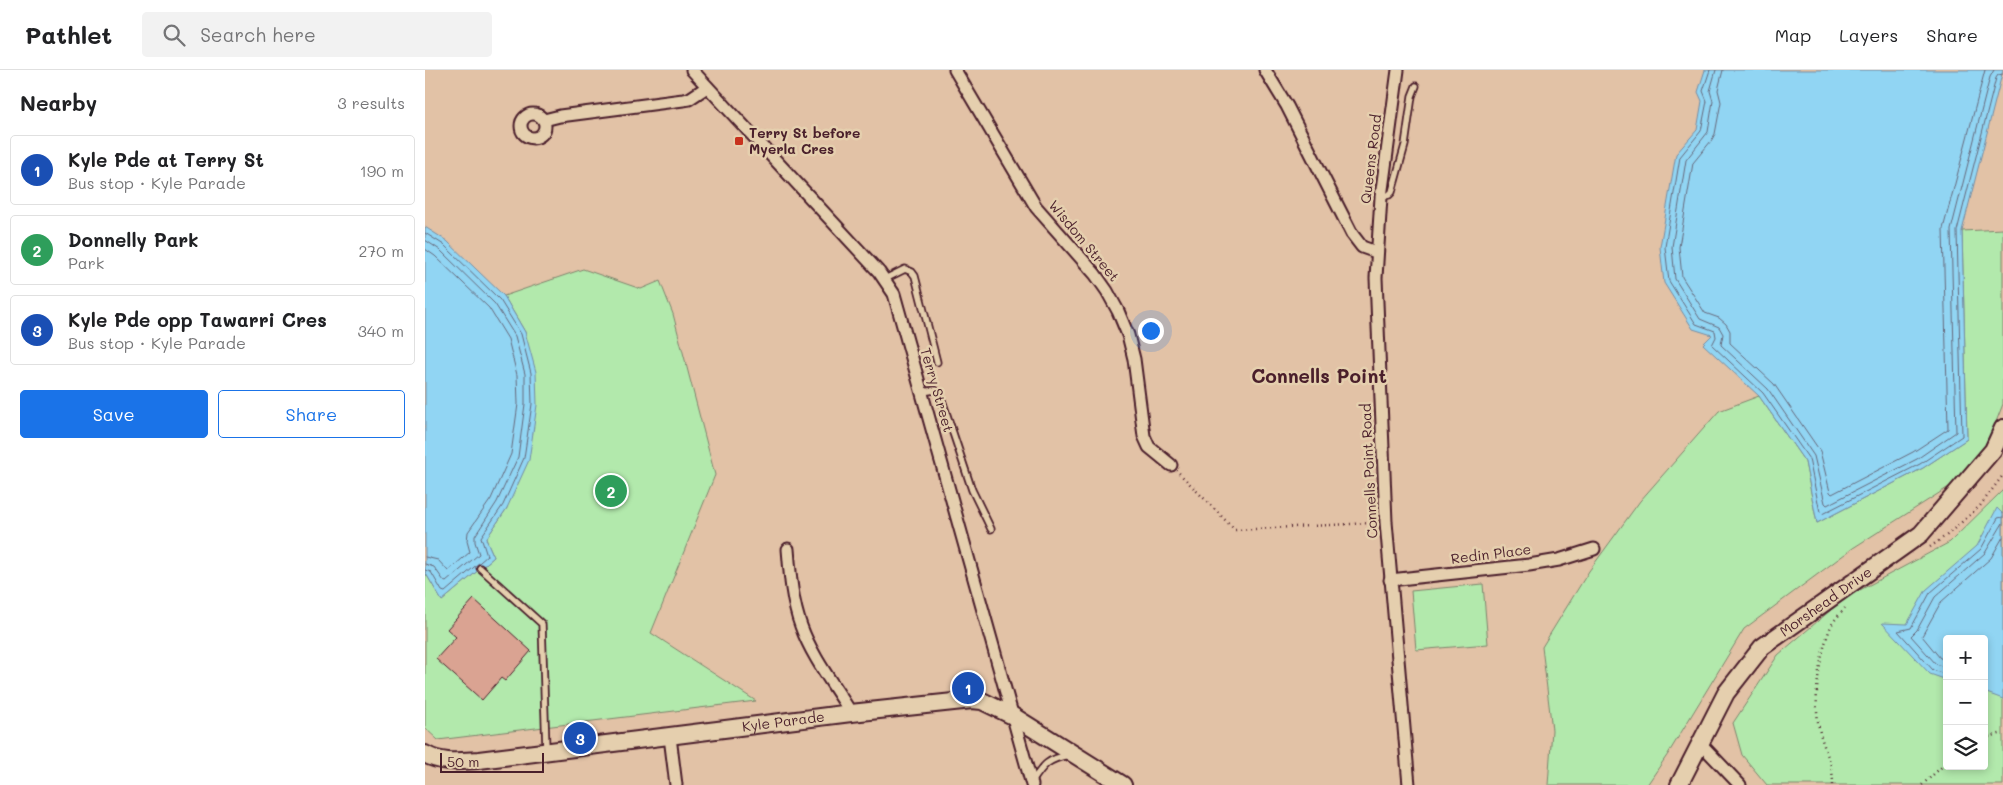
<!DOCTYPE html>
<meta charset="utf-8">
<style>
:root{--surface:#fff;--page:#f2f2f2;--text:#202124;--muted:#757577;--line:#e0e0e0;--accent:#1a73e8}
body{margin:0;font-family:Mali,sans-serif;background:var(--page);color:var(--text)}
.controls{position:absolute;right:15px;bottom:15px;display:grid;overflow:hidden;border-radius:5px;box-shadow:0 2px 8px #0003}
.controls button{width:45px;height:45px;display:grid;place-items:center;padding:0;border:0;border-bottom:1px solid var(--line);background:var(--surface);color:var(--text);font:25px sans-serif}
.scale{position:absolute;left:15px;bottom:12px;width:104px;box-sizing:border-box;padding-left:5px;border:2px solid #4a1f2b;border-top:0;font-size:14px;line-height:18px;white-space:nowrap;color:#4a1f2b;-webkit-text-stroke:4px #e5cfae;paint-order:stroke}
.you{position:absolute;left:725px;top:260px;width:18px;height:18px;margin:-12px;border:4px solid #fff;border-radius:50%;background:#1a73e8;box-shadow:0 0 0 8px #1a73e833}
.badge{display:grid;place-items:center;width:32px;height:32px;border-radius:50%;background:var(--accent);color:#fff;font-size:16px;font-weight:700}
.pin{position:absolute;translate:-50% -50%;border:2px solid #fff;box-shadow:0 1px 5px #0006}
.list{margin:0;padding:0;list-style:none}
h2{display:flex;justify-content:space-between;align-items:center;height:65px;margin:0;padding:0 20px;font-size:21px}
h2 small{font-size:16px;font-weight:400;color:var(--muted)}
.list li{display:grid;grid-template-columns:32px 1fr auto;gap:15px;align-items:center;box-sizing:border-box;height:70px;margin:0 10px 10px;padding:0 10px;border:1px solid var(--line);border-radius:5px}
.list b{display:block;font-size:19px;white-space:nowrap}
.list p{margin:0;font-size:16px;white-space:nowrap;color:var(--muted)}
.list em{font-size:16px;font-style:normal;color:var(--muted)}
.actions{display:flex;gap:10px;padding:15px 20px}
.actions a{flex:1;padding:11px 0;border:1px solid var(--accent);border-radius:5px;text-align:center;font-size:18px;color:var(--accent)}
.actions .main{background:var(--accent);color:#fff}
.icon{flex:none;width:28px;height:28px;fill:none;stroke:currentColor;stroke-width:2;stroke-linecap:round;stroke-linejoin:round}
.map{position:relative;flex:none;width:1578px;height:715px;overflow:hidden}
header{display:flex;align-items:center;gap:30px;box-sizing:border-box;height:70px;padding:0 25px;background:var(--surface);border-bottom:1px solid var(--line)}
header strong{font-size:24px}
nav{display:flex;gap:28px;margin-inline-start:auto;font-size:18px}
.search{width:350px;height:45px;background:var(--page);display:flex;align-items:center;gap:12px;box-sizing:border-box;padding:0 18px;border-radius:5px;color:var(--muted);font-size:19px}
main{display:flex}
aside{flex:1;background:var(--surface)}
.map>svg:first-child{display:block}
.green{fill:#b2e9ac;stroke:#7e846c;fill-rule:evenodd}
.water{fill:#91d5f3;stroke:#758ca3}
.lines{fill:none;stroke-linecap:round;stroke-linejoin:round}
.shore{stroke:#66687b;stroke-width:1}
.building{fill:#daa392;stroke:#4a1f2b}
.lane-casing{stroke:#4a1f2b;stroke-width:9}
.street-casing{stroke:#4a1f2b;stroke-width:15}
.secondary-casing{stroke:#4a1f2b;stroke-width:20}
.path{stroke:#4a1f2b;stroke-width:2.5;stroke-dasharray:1 4;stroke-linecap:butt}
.lane{stroke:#e5cfae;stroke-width:5.5}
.street{stroke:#e5cfae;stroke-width:11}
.secondary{stroke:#e5cfae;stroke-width:16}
.poi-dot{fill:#c8321e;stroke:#e5cfae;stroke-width:2}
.labels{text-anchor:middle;stroke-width:5;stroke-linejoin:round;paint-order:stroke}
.poi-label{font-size:14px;font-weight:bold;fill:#4a1f2b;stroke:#e5cfae;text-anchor:start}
.street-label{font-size:14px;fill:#4a1f2b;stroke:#e5cfae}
.district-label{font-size:19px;font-weight:bold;fill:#4a1f2b;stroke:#e5cfae}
</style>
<header>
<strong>Pathlet</strong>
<div class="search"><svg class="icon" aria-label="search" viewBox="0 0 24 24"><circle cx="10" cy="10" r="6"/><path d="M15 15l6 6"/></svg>Search here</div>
<nav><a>Map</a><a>Layers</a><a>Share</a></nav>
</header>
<main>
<aside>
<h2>Nearby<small>3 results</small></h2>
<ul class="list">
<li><span class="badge" style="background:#1a4fb4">1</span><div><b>Kyle Pde at Terry St</b><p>Bus stop · Kyle Parade</p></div><em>190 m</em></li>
<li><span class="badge" style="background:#2e9e5b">2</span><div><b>Donnelly Park</b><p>Park</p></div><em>270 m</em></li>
<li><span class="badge" style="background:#1a4fb4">3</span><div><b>Kyle Pde opp Tawarri Cres</b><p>Bus stop · Kyle Parade</p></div><em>340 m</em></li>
</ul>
<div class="actions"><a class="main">Save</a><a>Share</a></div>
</aside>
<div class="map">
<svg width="1578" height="715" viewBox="0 0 1578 715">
<rect width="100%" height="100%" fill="#e2c2a6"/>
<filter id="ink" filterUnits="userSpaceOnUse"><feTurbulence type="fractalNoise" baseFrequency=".02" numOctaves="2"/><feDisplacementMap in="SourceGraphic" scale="10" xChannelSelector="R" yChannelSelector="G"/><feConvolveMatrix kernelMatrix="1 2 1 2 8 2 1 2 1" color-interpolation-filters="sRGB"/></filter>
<g filter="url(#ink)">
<g class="green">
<polygon points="1578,159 1578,334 1560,380 1530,413 1428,478 1319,559 1243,684 1222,715 1123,715 1127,660 1117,577 1164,501 1215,431 1294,341 1334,326 1380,392 1392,453 1498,398 1542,369 1537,161"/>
<polygon points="158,199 216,219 235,211 248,244 290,405 226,563 331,631 13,670 0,658 0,502 17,531 69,487 61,469 82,438 100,262 79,226"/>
<path d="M 1578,420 L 1578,715 L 1342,715 L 1317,685 L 1308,653 L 1353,585 L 1420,528 L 1525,472 ZM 1522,569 L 1559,569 L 1559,696 L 1522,696 Z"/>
<polygon points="1058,514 1063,574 991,580 986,521"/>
</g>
<g class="water">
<polygon points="1280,0 1578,0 1537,161 1542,369 1498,398 1392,453 1380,392 1334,326 1278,274 1287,265 1268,259 1239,213 1235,177 1251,84 1272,60 1277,31 1273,22"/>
<polygon points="0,157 22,171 79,226 100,262 111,302 112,335 104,390 82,438 61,469 69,487 17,531 0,502"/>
<polygon points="1572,438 1578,444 1578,629 1559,622 1559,569 1522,569 1522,610 1505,604 1457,553 1482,554 1501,520 1552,476"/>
</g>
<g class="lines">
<g class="shore">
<polyline points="1285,0 1278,21 1282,31 1276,61 1255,87 1240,177 1244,211 1271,254 1290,261 1291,267 1287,275 1338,323 1384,389 1395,442 1397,444 1495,394 1537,366 1532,161 1571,8 1573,5 1578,4"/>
<polyline points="1291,0 1285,21 1288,31 1283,62 1261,90 1247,177 1250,209 1275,249 1294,257 1298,264 1296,275 1343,319 1389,386 1400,433 1402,435 1492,389 1531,362 1526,160 1565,7 1569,0"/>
<polyline points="1298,0 1293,20 1296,32 1290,64 1286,71 1268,93 1254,177 1257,207 1280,243 1294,248 1301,254 1305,261 1305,273 1349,314 1395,381 1405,422 1407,424 1488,382 1523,359 1518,159 1560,0"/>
<polyline points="0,163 19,175 75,230 96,264 106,303 107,334 99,388 78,435 56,467 62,486 20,522 17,521 6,502 0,500"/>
<polyline points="0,170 15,180 70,234 90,266 100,304 100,334 93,387 72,432 50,466 50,472 54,484 21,512 19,511 9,497 0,494"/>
<polyline points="0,179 10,186 64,238 83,269 92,305 93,334 86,384 66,429 43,462 42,471 45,482 23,501 13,490 0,487"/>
<polyline points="1522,590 1515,588 1497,566 1516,532 1566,488 1578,467"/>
<polyline points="1522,598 1511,594 1486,566 1492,560 1510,527 1560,483 1578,453"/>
<polyline points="1522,605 1508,600 1473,561 1486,558 1505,523 1556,479 1573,448 1578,447"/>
</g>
</g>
<polygon class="building" points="49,529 106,581 80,611 76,608 57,630 11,589 31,567 22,559"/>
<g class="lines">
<defs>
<g id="lane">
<polyline points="956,127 964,125 967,122 980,75 987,26 991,16"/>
<polyline points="460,209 480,199 487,202 490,206 512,292"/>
<polyline points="497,322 510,320 515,324 547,420 566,459"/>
<polyline points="55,498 117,554 121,679"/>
<path d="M 607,712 C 619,694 623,689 644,685"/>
</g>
<g id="street">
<polyline points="267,0 454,202 469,224 607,715"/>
<polyline points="530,0 611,137 670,204 682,221 693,241 703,265 709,289 719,366 724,377 746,395"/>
<polyline points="840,0 862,36 927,164 937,177 951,182"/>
<polyline points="973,0 956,127 951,208 961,452 984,715"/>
<circle cx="108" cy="56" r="12"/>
<polyline points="119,50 135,46 258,30 264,29 282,17"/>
<path d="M 363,479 C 365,504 367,532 376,556 C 387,587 409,615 426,643"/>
<polyline points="965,510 1104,495 1134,490 1169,479"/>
<polyline points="245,667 251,715"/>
<polyline points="1275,673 1315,715"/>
</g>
<g id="secondary">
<path id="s1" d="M 0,684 C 17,694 35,691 54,690 L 426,643 L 547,630 L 557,631 L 588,646 L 698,715"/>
<path id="s2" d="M 1254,715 L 1301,623 L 1337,577 L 1496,464 L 1568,380 L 1578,358"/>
</g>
</defs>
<use href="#lane" class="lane-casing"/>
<use href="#street" class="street-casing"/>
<use href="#secondary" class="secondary-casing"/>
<g class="path">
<polyline points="754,403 810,460 945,453"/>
<polyline points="1505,477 1522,465 1555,436 1578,405"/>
<polyline points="1559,668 1578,663"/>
<path d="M 1408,715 C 1408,694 1402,686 1396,667 C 1387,633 1393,589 1406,556 C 1409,550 1415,544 1420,538"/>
<polyline points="1497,715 1522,692"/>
</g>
<use href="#lane" class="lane"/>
<use href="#street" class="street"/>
<use href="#secondary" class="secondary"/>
</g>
</g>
<rect class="poi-dot" x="309" y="66" width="10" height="10" rx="2.5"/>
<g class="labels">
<g class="poi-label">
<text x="324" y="68">Terry St before<tspan x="324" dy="16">Myerla Cres</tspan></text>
</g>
<g class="street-label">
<text transform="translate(946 89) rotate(-83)" y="5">Queens Road</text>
<text transform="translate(659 171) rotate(50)" y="5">Wisdom Street</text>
<text transform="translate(512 320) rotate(74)" y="5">Terry Street</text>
<text transform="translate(944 401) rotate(-93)" y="5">Connells Point Road</text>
<text transform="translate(1066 484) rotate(-7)" y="5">Redin Place</text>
<text dy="5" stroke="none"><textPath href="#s2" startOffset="240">Morshead Drive</textPath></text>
<text dy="5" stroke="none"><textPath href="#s1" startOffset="362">Kyle Parade</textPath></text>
</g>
<g class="district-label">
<text x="894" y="313">Connells Point</text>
</g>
</g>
</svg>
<div class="controls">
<button>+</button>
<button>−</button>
<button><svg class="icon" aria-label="layers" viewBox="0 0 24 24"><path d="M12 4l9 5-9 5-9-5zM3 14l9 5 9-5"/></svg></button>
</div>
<div class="scale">50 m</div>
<div class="you"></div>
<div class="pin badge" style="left:543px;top:618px;background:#1a4fb4">1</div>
<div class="pin badge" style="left:186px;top:421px;background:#2e9e5b">2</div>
<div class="pin badge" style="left:155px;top:668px;background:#1a4fb4">3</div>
</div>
</main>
